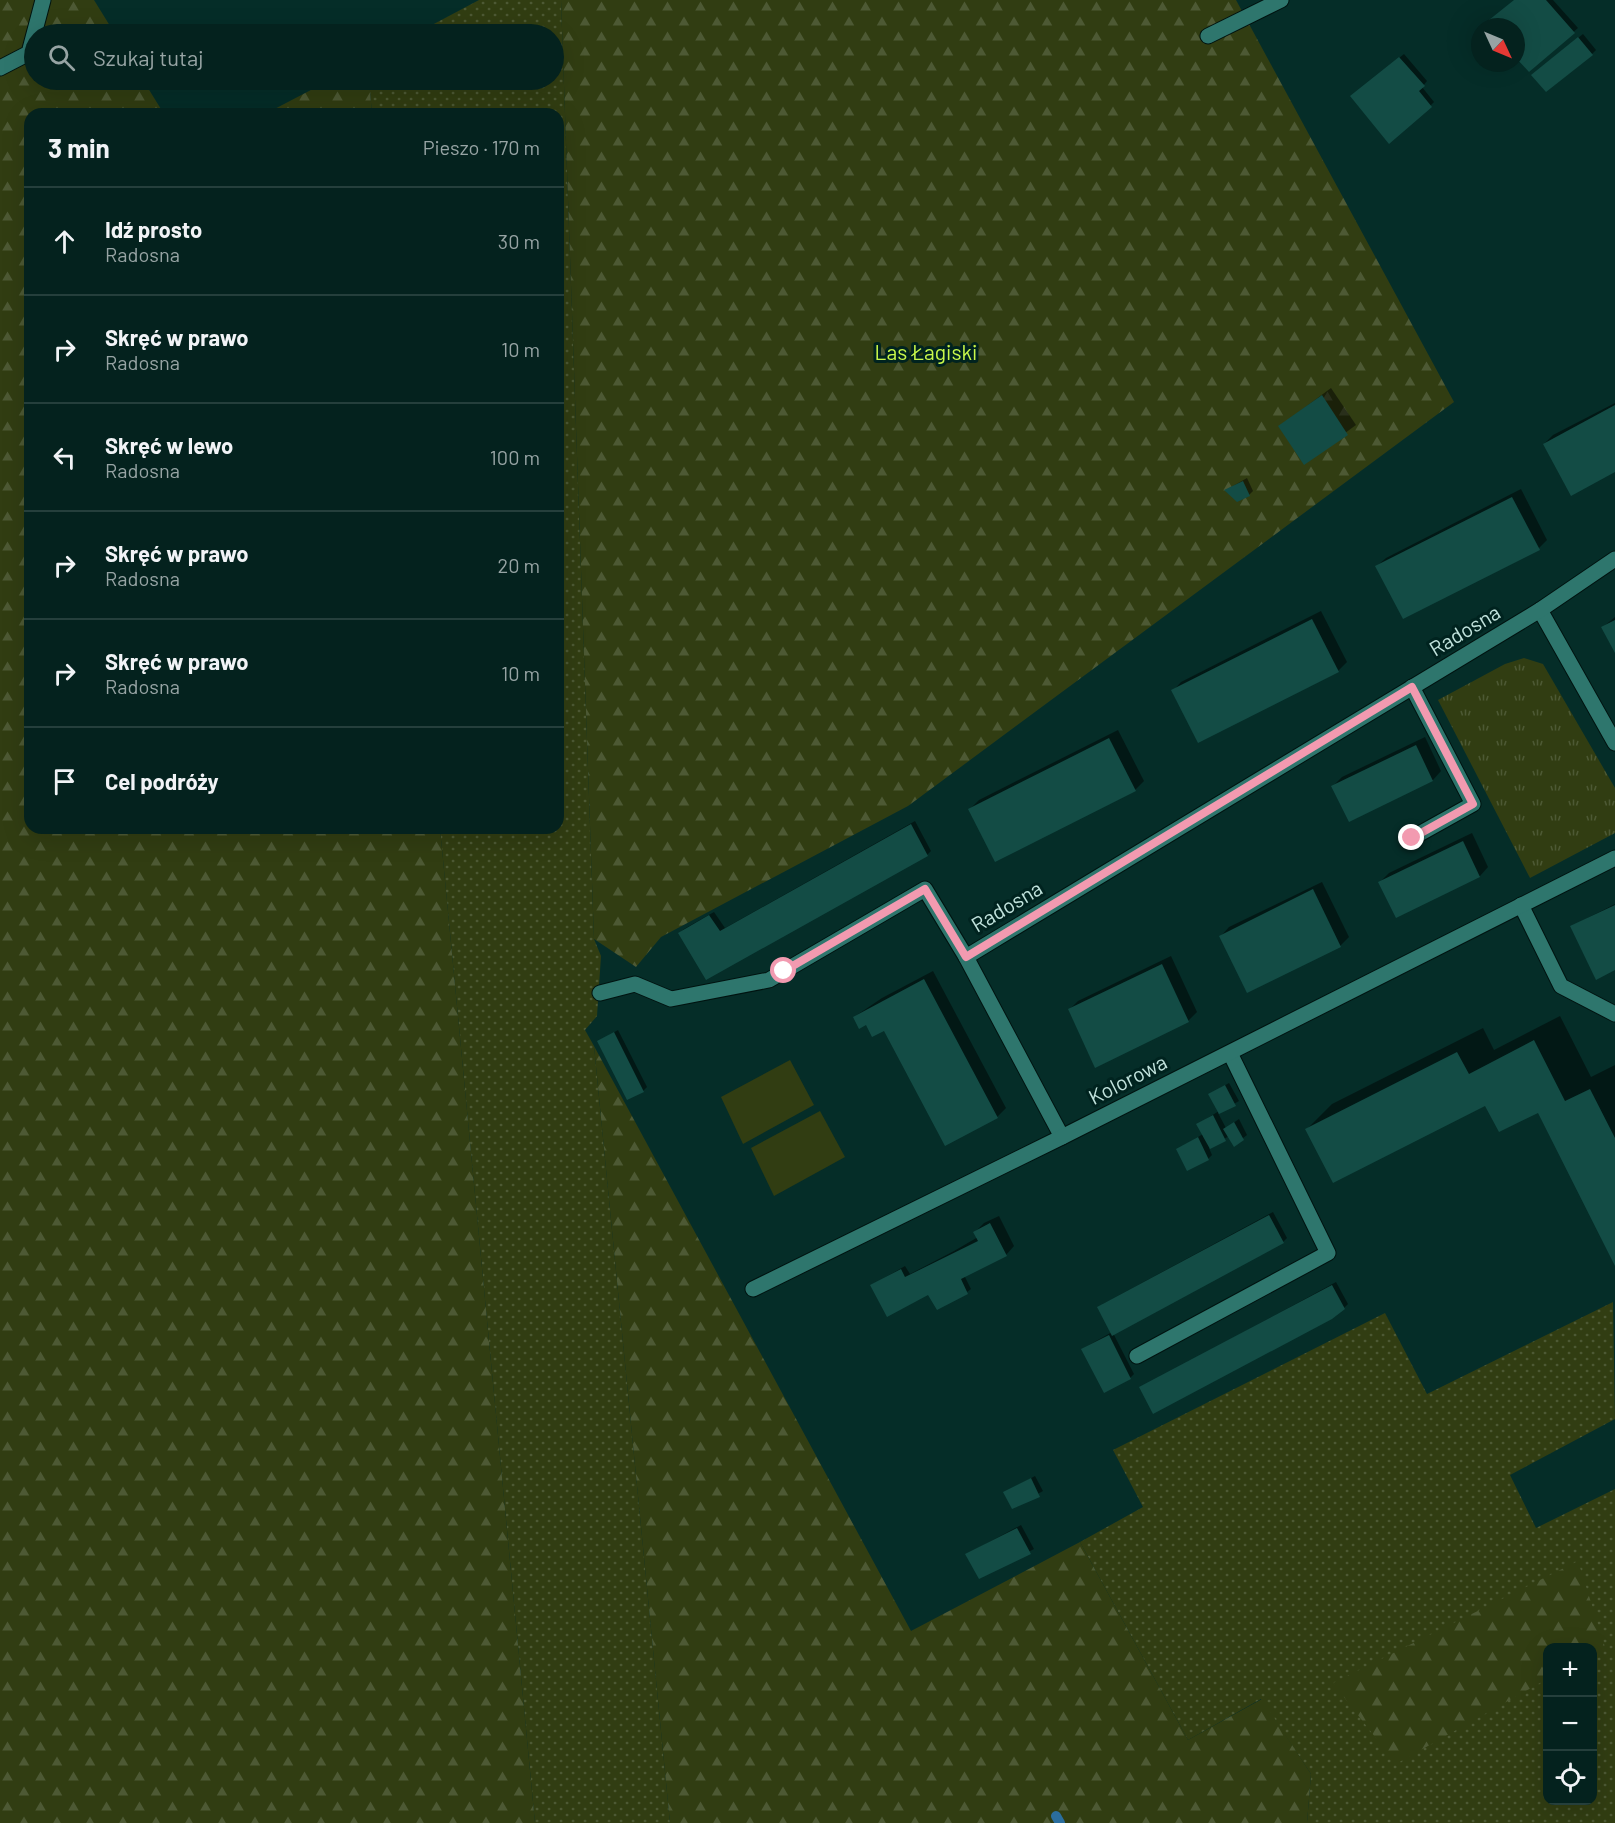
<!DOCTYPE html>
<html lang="pl">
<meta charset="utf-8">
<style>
:root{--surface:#04221e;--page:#122f2b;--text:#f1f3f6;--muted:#97a4a4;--line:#253f3c}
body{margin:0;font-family:Barlow,sans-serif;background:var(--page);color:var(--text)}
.controls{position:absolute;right:18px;bottom:18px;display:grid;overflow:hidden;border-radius:12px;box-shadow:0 6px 24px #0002}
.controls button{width:54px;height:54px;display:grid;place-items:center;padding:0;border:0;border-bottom:2px solid var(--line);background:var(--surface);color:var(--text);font:30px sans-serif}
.compass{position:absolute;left:1471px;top:18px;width:54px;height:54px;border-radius:50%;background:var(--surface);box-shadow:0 6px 24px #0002;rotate:134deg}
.stop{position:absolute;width:18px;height:18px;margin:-14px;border:4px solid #f29ab0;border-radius:50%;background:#fff}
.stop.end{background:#f29ab0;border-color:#fff;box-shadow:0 2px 6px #0008}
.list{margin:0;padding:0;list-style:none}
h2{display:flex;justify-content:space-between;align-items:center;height:78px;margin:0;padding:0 24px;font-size:26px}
h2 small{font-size:20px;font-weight:400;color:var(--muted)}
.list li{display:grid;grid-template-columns:39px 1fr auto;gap:18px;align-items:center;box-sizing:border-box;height:108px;padding:0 24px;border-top:2px solid var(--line)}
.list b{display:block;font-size:22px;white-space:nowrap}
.list p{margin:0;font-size:20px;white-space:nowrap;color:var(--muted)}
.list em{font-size:20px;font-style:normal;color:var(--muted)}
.icon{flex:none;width:33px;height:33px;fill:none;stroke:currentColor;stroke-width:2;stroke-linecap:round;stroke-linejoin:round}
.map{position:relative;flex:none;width:1615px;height:1823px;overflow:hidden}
.search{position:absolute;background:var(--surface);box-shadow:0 6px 24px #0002;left:24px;top:24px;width:540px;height:66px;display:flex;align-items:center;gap:15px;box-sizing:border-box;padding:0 21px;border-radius:33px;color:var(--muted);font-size:22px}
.panel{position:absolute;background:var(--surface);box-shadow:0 6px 24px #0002;left:24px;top:108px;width:540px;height:726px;border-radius:18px}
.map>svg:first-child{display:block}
.grass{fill:url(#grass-dots);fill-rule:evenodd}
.forest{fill:url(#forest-firs)}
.park{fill:url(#park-tufts)}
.garden{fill:#313d12}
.shadow{fill:#0007}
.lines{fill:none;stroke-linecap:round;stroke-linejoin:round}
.stream{stroke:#2b6e9e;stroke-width:10}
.building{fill:#134c45}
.lane-casing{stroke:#001310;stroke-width:17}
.street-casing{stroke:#001310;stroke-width:17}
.lane{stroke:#2e766d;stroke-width:15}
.street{stroke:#2e766d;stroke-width:15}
.route{stroke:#f29ab0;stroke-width:8}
.labels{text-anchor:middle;stroke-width:6;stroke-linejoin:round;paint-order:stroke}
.park-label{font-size:21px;fill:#c9f84b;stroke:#00231f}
.street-label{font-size:21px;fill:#c1e3dd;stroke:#00231f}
</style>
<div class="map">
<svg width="1615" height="1823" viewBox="0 0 1615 1823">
<defs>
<pattern id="grass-dots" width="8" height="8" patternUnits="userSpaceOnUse" patternTransform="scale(1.5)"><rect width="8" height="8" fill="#313d12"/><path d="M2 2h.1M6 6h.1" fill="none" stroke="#4d5934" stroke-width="1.8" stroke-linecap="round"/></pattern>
<pattern id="forest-firs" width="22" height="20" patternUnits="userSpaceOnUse" patternTransform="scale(1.5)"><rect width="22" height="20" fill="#313d12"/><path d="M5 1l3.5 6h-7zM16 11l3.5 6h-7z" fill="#4d5934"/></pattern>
<pattern id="park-tufts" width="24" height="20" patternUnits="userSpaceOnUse" patternTransform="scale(1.5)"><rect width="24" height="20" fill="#313d12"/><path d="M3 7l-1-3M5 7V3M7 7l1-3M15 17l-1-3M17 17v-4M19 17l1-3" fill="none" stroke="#4d5934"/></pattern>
</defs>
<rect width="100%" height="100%" fill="#052d28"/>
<g class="grass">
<polygon points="479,0 561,0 594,939 601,956 597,1016 585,1030 594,1046 670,1823 535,1823 440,828 558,828 558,114 372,114 369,80 554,80 554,34 415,34"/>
<path d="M 1613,1302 L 1615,1419 L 1510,1475 L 1536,1528 L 1615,1489 L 1615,1823 L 1307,1823 L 1311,1774 L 1261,1699 L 1188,1740 L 1080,1542 L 1143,1507 L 1113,1450 L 1385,1313 L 1427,1394 ZM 1548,1648 L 1592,1648 L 1592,1800 L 1548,1800 Z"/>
</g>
<g class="forest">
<polygon points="0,0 94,0 115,34 34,34 34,80 143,80 164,114 30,114 30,828 440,828 535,1823 0,1823"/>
<polygon points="561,0 1236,0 1454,402 908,806 661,937 636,967 594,939"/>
<polygon points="330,80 369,80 372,114 265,114"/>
<polygon points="594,1046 911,1631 1080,1542 1188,1740 1262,1699 1311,1774 1307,1823 670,1823"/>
<polygon points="1578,1561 1605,1647 1593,1654 1592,1648 1548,1648 1547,1679 1396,1764 1333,1683"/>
</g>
<polygon class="park" points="1524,658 1543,664 1615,788 1615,833 1530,878 1438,700 1505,664"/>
<g class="garden">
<polygon points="790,1060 814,1105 743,1144 721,1097"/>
<polygon points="820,1111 845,1157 774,1196 751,1148"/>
</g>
<g class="shadow">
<polygon points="1515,0 1553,0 1578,28 1529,70 1516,27 1489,27"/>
<polygon points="1583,34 1596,50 1592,54 1537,71"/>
<polygon points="1404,54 1427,81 1422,87 1434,102 1430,106 1356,93"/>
<polygon points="1331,388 1356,425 1304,463 1280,426"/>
<polygon points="1615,403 1615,472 1544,444 1553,435"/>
<polygon points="1247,478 1253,491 1249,495 1226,490"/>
<polygon points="1521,489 1547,540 1539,548 1377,566 1386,558"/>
<polygon points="1321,611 1347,662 1338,671 1173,691 1181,682"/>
<polygon points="1615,617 1615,650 1603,627"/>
<polygon points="1118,730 1144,781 1135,790 970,809 979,800"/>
<polygon points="1425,737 1441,771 1433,780 1350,820 1333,786 1342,777"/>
<polygon points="915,821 931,851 927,855 706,978 680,933 684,929 714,912 725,928"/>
<polygon points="1472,833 1488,867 1480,876 1380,882 1389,873"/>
<polygon points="1322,882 1349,937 1340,946 1221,936 1229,927"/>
<polygon points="1615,904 1615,969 1572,926"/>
<polygon points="1171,956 1197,1012 1188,1021 1096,1066 1069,1010 1078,1001"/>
<polygon points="933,971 1006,1108 997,1117 884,1029 854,1017 882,998"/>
<polygon points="1560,1016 1591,1077 1615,1065 1615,1262 1538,1111 1486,1104 1307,1129 1332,1104 1483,1028 1494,1050"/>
<polygon points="618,1030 647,1087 643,1091 599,1041"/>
<polygon points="1229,1083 1239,1101 1218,1113 1226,1128 1239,1119 1247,1135 1234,1145 1229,1136 1209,1148 1212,1155 1208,1159 1188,1169 1178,1149 1203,1134 1198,1124 1219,1111 1210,1094"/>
<polygon points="1273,1212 1287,1238 1283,1242 1113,1333 1134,1374 1130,1378 1082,1349 1112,1332 1103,1304"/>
<polygon points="999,1216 1014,1246 1006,1255 964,1275 971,1289 967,1292 929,1293 872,1285 905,1266 910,1274 954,1251 978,1237 975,1232 984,1223"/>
<polygon points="1336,1282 1348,1304 1344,1308 1141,1388"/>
<polygon points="1035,1476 1043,1491 1013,1508 1005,1492"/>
<polygon points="1021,1525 1034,1549 979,1577 967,1554"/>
</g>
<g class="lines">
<polyline class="stream" points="1056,1816 1060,1823"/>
</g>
<g class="building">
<polygon points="1514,0 1546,0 1575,33 1529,72 1516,58 1516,27 1487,27 1484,24"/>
<polygon points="1578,37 1593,55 1546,92 1531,75"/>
<polygon points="1399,57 1425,86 1419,91 1432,107 1389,144 1350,96"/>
<polygon points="1322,395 1348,435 1304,465 1278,426"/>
<polygon points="1615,405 1615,472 1571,496 1543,444"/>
<polygon points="1243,481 1250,496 1237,502 1224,490"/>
<polygon points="1512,497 1540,550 1403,619 1375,566"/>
<polygon points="1312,619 1339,672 1198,743 1171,690"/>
<polygon points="1615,620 1615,653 1601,627"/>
<polygon points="1109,738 1136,791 995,862 968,809"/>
<polygon points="1416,745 1433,781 1349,822 1331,786"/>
<polygon points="911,824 928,856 706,980 678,933 709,915 720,931"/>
<polygon points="1463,841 1480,877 1396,918 1378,882"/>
<polygon points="1313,889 1341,947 1247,993 1219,936"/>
<polygon points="1615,905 1615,970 1596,980 1570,926"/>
<polygon points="1162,964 1189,1022 1095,1068 1068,1009"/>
<polygon points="924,979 998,1118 945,1146 884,1031 872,1037 866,1025 859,1029 853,1017"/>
<polygon points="614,1032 644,1092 627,1100 597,1041"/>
<polygon points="1534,1040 1565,1101 1590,1089 1615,1138 1615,1266 1538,1113 1499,1132 1485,1106 1333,1183 1305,1129 1457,1052 1469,1074"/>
<polygon points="1225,1085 1236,1106 1219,1114 1208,1094"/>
<polygon points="1213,1115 1226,1141 1210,1149 1196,1124"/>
<polygon points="1234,1122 1244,1140 1234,1147 1223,1129"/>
<polygon points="1198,1137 1209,1160 1187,1171 1176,1149"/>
<polygon points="1269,1215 1284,1243 1112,1336 1097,1307"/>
<polygon points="990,1223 1007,1256 961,1279 968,1294 937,1310 928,1295 887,1317 870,1285 901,1269 905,1277 978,1241 973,1232"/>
<polygon points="1332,1285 1345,1309 1332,1319 1153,1414 1139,1387"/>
<polygon points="1109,1335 1131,1379 1104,1393 1081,1349"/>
<polygon points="1031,1478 1040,1497 1012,1509 1003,1492"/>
<polygon points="1017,1528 1031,1554 979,1579 965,1554"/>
</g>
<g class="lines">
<defs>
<polyline id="lane" points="1137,1356 1328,1253 1230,1053"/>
<g id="street">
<polyline points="1208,36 1281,0"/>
<polyline points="0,68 29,53 43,0"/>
<polyline points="1540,610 1615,743"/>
<polyline points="1412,687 1473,804 1412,838"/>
<polyline points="1521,905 1561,986 1615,1014"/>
<polyline points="966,957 1540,610 1615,559"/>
<polyline points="600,993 635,984 671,999 769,980 925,889 966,957 1062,1137"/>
<polyline points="753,1289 1062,1137 1615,858"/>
</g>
</defs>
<use href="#lane" class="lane-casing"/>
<use href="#street" class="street-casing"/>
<use href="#lane" class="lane"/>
<use href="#street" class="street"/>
</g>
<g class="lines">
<polyline class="route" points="784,971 925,889 966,957 1412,687 1473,804 1412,838"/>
</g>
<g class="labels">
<g class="park-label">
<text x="926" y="360">Las Łagiski</text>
</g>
<g class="street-label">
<text transform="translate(1465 631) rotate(-31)" y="7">Radosna</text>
<text transform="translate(1007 907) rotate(-31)" y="7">Radosna</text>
<text transform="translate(1128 1080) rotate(-27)" y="7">Kolorowa</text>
</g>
</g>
</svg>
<div class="controls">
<button>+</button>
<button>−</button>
<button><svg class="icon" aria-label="locate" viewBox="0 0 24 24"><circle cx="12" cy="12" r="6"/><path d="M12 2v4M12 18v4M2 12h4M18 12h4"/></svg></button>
</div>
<svg class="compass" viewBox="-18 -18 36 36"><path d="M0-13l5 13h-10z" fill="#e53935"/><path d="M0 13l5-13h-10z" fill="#97a4a4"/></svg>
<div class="stop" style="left:784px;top:971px"></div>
<div class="stop end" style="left:1412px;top:838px"></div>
<div class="search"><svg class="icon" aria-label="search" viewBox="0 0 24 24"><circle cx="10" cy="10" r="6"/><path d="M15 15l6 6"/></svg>Szukaj tutaj</div>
<section class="panel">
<h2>3 min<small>Pieszo · 170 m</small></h2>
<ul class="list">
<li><svg class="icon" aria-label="ahead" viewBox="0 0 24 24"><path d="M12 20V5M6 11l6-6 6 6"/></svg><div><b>Idź prosto</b><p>Radosna</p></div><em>30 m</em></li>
<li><svg class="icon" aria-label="right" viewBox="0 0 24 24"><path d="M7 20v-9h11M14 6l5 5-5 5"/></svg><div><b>Skręć w prawo</b><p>Radosna</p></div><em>10 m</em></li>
<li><svg class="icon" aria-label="left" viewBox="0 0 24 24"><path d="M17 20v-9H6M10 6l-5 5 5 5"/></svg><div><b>Skręć w lewo</b><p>Radosna</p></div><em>100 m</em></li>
<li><svg class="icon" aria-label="right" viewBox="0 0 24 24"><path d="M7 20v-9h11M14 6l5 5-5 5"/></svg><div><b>Skręć w prawo</b><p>Radosna</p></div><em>20 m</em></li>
<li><svg class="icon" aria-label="right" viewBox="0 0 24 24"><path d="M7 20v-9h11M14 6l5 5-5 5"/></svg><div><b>Skręć w prawo</b><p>Radosna</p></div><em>10 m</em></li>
<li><svg class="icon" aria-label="arrive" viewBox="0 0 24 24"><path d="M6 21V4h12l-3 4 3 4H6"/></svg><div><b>Cel podróży</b></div></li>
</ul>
</section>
</div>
